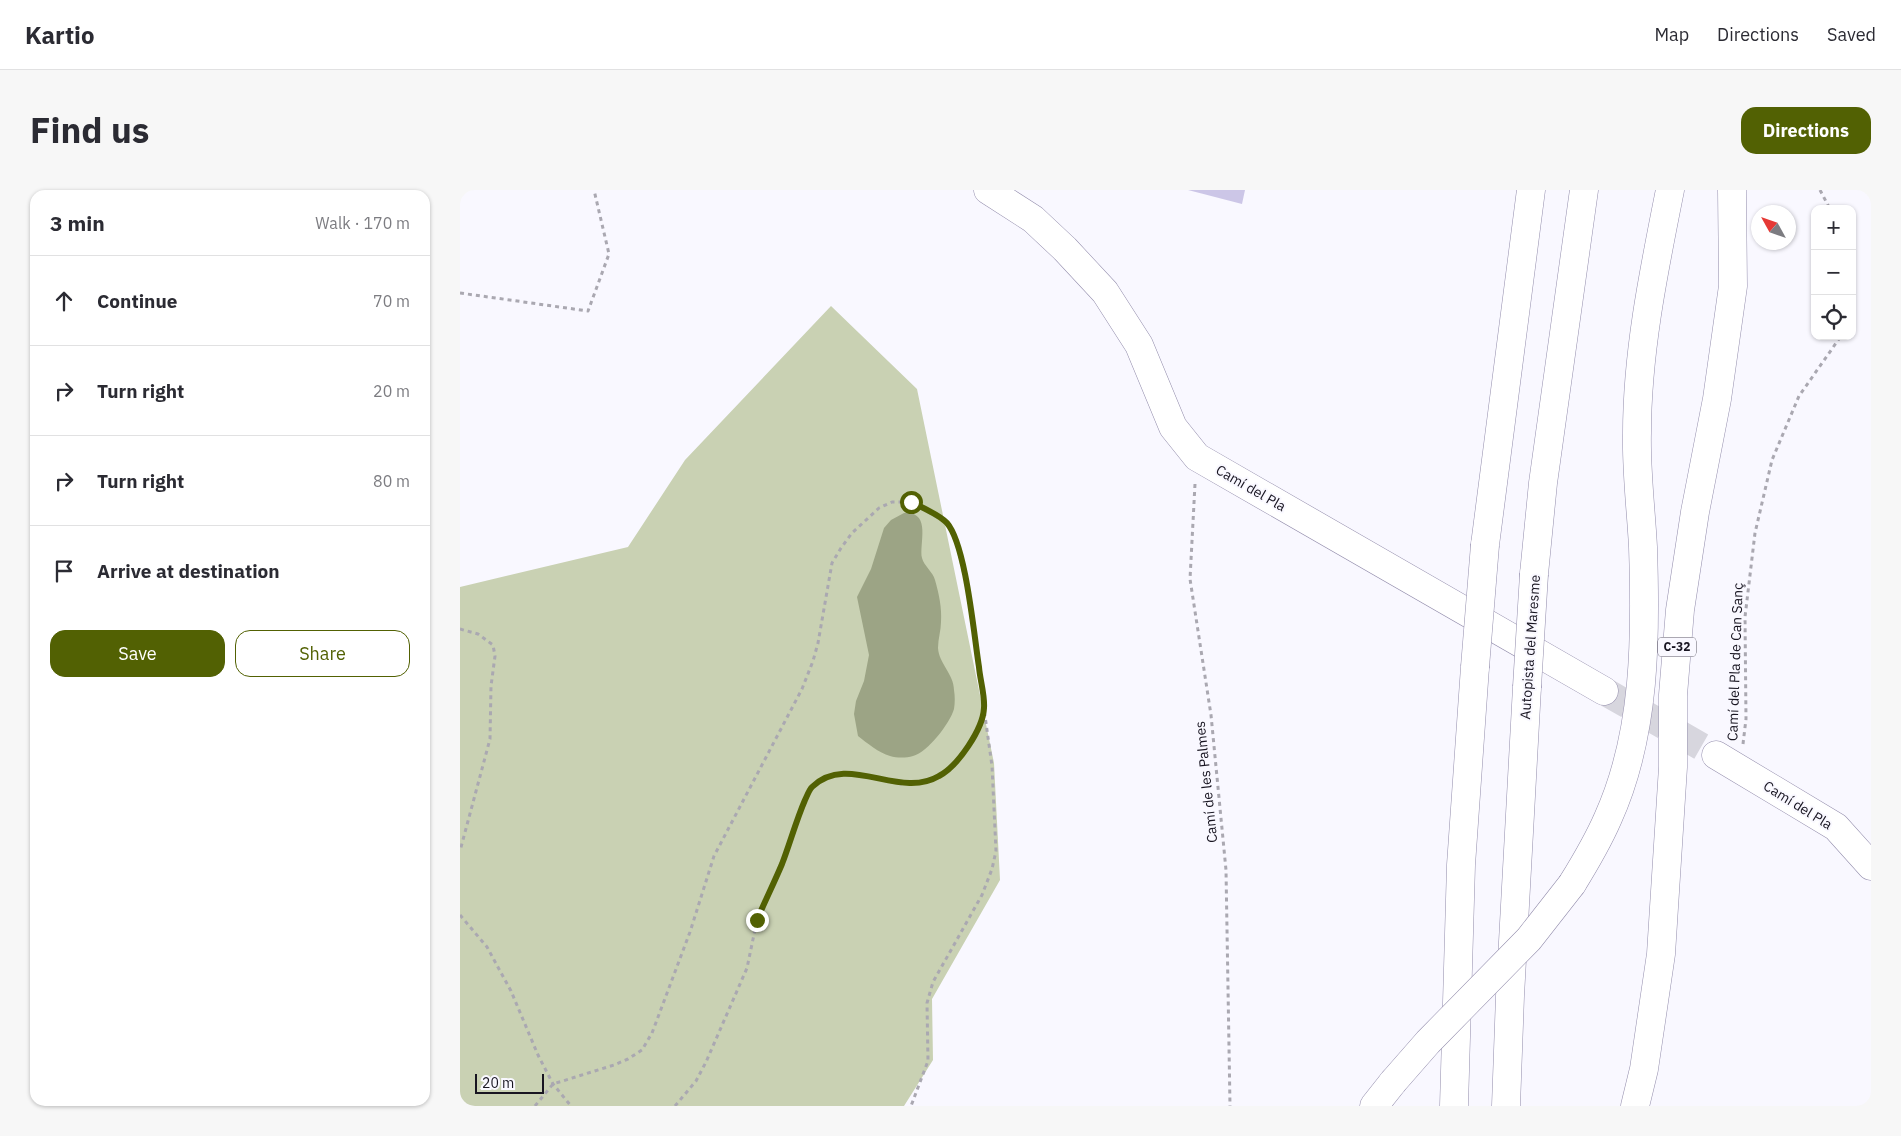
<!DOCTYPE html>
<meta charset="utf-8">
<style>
:root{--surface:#fff;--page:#f7f7f7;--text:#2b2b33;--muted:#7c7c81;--line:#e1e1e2;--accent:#526103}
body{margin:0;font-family:"IBM Plex Sans",sans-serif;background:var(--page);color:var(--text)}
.controls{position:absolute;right:15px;top:15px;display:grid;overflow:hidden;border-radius:10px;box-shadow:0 1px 4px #0004}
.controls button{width:45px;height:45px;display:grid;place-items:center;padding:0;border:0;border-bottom:1px solid var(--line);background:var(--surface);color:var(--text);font:25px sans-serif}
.compass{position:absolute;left:1291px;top:15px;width:45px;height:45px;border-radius:50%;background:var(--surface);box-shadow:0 1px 4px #0004;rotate:310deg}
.scale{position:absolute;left:15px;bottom:12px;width:69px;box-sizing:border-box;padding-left:5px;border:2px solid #181521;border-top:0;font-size:14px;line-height:18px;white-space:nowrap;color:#181521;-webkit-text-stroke:4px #f9f8ff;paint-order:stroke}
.stop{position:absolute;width:15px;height:15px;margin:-11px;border:4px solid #526103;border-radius:50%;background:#fff}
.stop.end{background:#526103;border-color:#fff;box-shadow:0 1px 5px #0008}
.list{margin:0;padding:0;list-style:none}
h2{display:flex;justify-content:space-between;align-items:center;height:65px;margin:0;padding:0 20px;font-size:21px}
h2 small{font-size:16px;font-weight:400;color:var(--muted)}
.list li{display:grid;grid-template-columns:32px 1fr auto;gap:15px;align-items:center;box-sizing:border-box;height:90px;padding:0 20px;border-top:1px solid var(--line)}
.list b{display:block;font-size:19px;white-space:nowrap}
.list em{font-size:16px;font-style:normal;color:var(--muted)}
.actions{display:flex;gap:10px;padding:15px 20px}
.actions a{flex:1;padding:11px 0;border:1px solid var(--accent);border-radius:15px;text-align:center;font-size:18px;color:var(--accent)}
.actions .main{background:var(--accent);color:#fff}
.icon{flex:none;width:28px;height:28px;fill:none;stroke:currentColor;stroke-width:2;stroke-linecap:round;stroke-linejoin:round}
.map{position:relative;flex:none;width:1411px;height:916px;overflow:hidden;border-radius:15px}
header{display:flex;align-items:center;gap:30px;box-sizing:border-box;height:70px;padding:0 25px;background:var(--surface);border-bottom:1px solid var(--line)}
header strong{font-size:24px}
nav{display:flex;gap:28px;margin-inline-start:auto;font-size:18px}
.intro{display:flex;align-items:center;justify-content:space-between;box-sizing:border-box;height:120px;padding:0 30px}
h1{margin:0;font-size:35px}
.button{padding:12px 22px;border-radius:15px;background:var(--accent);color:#fff;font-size:18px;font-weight:700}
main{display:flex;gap:30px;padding:0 30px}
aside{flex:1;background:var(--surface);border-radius:15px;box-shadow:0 1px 4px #0004}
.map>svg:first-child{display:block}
.green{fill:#c9d1b3}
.water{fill:#9ca485}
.building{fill:#ccc6e7}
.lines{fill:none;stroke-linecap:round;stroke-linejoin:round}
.minor-tunnel{stroke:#d7d6de;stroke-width:28;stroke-dasharray:28 14;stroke-linecap:butt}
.minor-casing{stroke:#938dac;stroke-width:29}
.highway-casing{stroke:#938dac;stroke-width:29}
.path{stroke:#aaa8b1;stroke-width:3;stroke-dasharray:4 4;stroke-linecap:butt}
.minor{stroke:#fff;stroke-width:28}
.highway{stroke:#fff;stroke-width:28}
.highway-bridge-casing{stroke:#938dac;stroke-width:29;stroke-linecap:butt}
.highway-bridge{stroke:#fff;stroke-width:28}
.route{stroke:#526103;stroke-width:6}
.labels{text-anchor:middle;stroke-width:4;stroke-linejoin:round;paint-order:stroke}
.shield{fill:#f9f8ff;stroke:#5c5964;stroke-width:1}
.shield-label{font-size:12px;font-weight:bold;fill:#181521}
.street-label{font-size:14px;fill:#181521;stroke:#f9f8ff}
</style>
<header>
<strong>Kartio</strong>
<nav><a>Map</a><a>Directions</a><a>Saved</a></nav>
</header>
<div class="intro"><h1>Find us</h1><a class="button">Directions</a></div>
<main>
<aside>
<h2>3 min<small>Walk · 170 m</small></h2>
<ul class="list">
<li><svg class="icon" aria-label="ahead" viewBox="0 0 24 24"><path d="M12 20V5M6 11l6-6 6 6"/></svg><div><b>Continue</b></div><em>70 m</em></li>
<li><svg class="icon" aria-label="right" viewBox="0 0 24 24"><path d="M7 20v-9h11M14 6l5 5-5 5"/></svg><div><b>Turn right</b></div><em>20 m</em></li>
<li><svg class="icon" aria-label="right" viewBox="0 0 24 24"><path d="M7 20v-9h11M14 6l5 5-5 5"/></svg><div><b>Turn right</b></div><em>80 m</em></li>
<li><svg class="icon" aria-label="arrive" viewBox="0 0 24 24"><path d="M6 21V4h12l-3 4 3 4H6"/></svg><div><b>Arrive at destination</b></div></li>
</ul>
<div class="actions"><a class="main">Save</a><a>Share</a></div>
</aside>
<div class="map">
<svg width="1411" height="916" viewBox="0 0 1411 916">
<rect width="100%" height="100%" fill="#f9f8ff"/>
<polygon class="green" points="371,116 457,199 534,573 540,690 472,809 473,870 444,916 0,916 0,397 168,357 225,270"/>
<path class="water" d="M 444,323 C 472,321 459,353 462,368 C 464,376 473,382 475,390 C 479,404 482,418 481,432 C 481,440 478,449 478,458 C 479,474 494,484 494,500 C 495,506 495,513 494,519 C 490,533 468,562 453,566 C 446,568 437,568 430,566 C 419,563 407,553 398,546 L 394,524 L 396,511 L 404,491 L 409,465 L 397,407 L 411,379 L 424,338 L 431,330 Z"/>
<polygon class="building" points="728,0 785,0 782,14"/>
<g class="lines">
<polyline class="minor-tunnel" points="1144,501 1256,565"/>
<defs>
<g id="minor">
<polyline points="528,0 573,29 605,59 645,102 679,155 713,237 737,267 1144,501"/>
<polyline points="1256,565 1376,637 1411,676"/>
</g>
<g id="highway">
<polyline points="1025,355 1071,0"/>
<polyline points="1074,384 1083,293 1124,0"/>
<path d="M 1112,694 C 1125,673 1138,651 1148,628 C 1186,544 1186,447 1183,357 C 1181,319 1176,281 1177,243 C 1177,162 1194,80 1210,0"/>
<polyline points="914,916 933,892"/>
<polyline points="994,916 1001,675 1015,477"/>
<polyline points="1046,916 1050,806 1067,497"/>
<polyline points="1175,916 1184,879 1201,764 1213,577 1213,505 1220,420 1235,322 1257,209 1273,96 1272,0"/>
</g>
</defs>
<use href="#minor" class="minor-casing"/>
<use href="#highway" class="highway-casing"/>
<g class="path">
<polyline points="1360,0 1370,19"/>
<polyline points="1392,84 1392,113"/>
<polyline points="0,103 128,121 149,64 134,0"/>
<polyline points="735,294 730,389 751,525 766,680 770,916"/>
<polyline points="0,439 18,444 33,455 35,466 31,496 30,549 0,661"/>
<polyline points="1283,554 1286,529 1285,427 1295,343 1312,270 1339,206 1381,146"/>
<polyline points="0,725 27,757 51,801 78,865 93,894 111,916"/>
<polyline points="75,916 93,894 154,875 168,869 182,860 192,843 230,742 254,666 342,499 353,471 358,453 372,373 381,358 392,343 419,318 432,312 451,312 486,332 495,347 507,397 532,576 536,661 532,679 522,705 473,792 467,813 468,871 451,916"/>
<polyline points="215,916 236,891 246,872 287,778 297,730 322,674 336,631 351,598 363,589 376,584 404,586 441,594 465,592 479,586 495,572 510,553 518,538 524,520"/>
</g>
<use href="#minor" class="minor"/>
<use href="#highway" class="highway"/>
<defs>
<g id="highway-bridge">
<polyline points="1015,477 1025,355"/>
<polyline points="1067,497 1074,384"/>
<polyline points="933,892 968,852 1069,749 1112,694"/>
</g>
</defs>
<use href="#highway-bridge" class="highway-bridge-casing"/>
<use href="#highway-bridge" class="highway-bridge"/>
</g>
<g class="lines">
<path class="route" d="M 297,730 C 305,711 314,693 322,674 C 330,653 336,631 345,610 C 347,606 349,600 352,597 C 388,562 439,610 479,586 C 498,576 523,539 524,518 C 525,505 520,490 519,477 C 514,446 506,355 487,333 C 480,325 461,317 451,312"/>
</g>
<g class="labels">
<rect class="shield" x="1198" y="447.5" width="38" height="19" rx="4"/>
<g class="shield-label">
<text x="1217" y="461">C-32</text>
</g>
<g class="street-label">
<text transform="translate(791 298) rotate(30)" y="5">Camí del Pla</text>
<text transform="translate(1070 457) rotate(-86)" y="5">Autopista del Maresme</text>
<text transform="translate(1275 472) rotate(-88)" y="5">Camí del Pla de Can Sanç</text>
<text transform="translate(746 592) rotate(-96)" y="5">Camí de les Palmes</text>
<text transform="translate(1338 615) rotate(32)" y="5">Camí del Pla</text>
</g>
</g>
</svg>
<div class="controls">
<button>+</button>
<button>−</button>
<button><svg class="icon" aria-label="locate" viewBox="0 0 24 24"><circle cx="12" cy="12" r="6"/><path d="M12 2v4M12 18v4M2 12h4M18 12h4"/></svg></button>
</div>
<svg class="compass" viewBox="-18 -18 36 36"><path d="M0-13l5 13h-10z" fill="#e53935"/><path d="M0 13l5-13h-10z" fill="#7c7c81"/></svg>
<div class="scale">20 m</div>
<div class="stop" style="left:451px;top:312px"></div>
<div class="stop end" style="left:297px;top:730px"></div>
</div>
</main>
